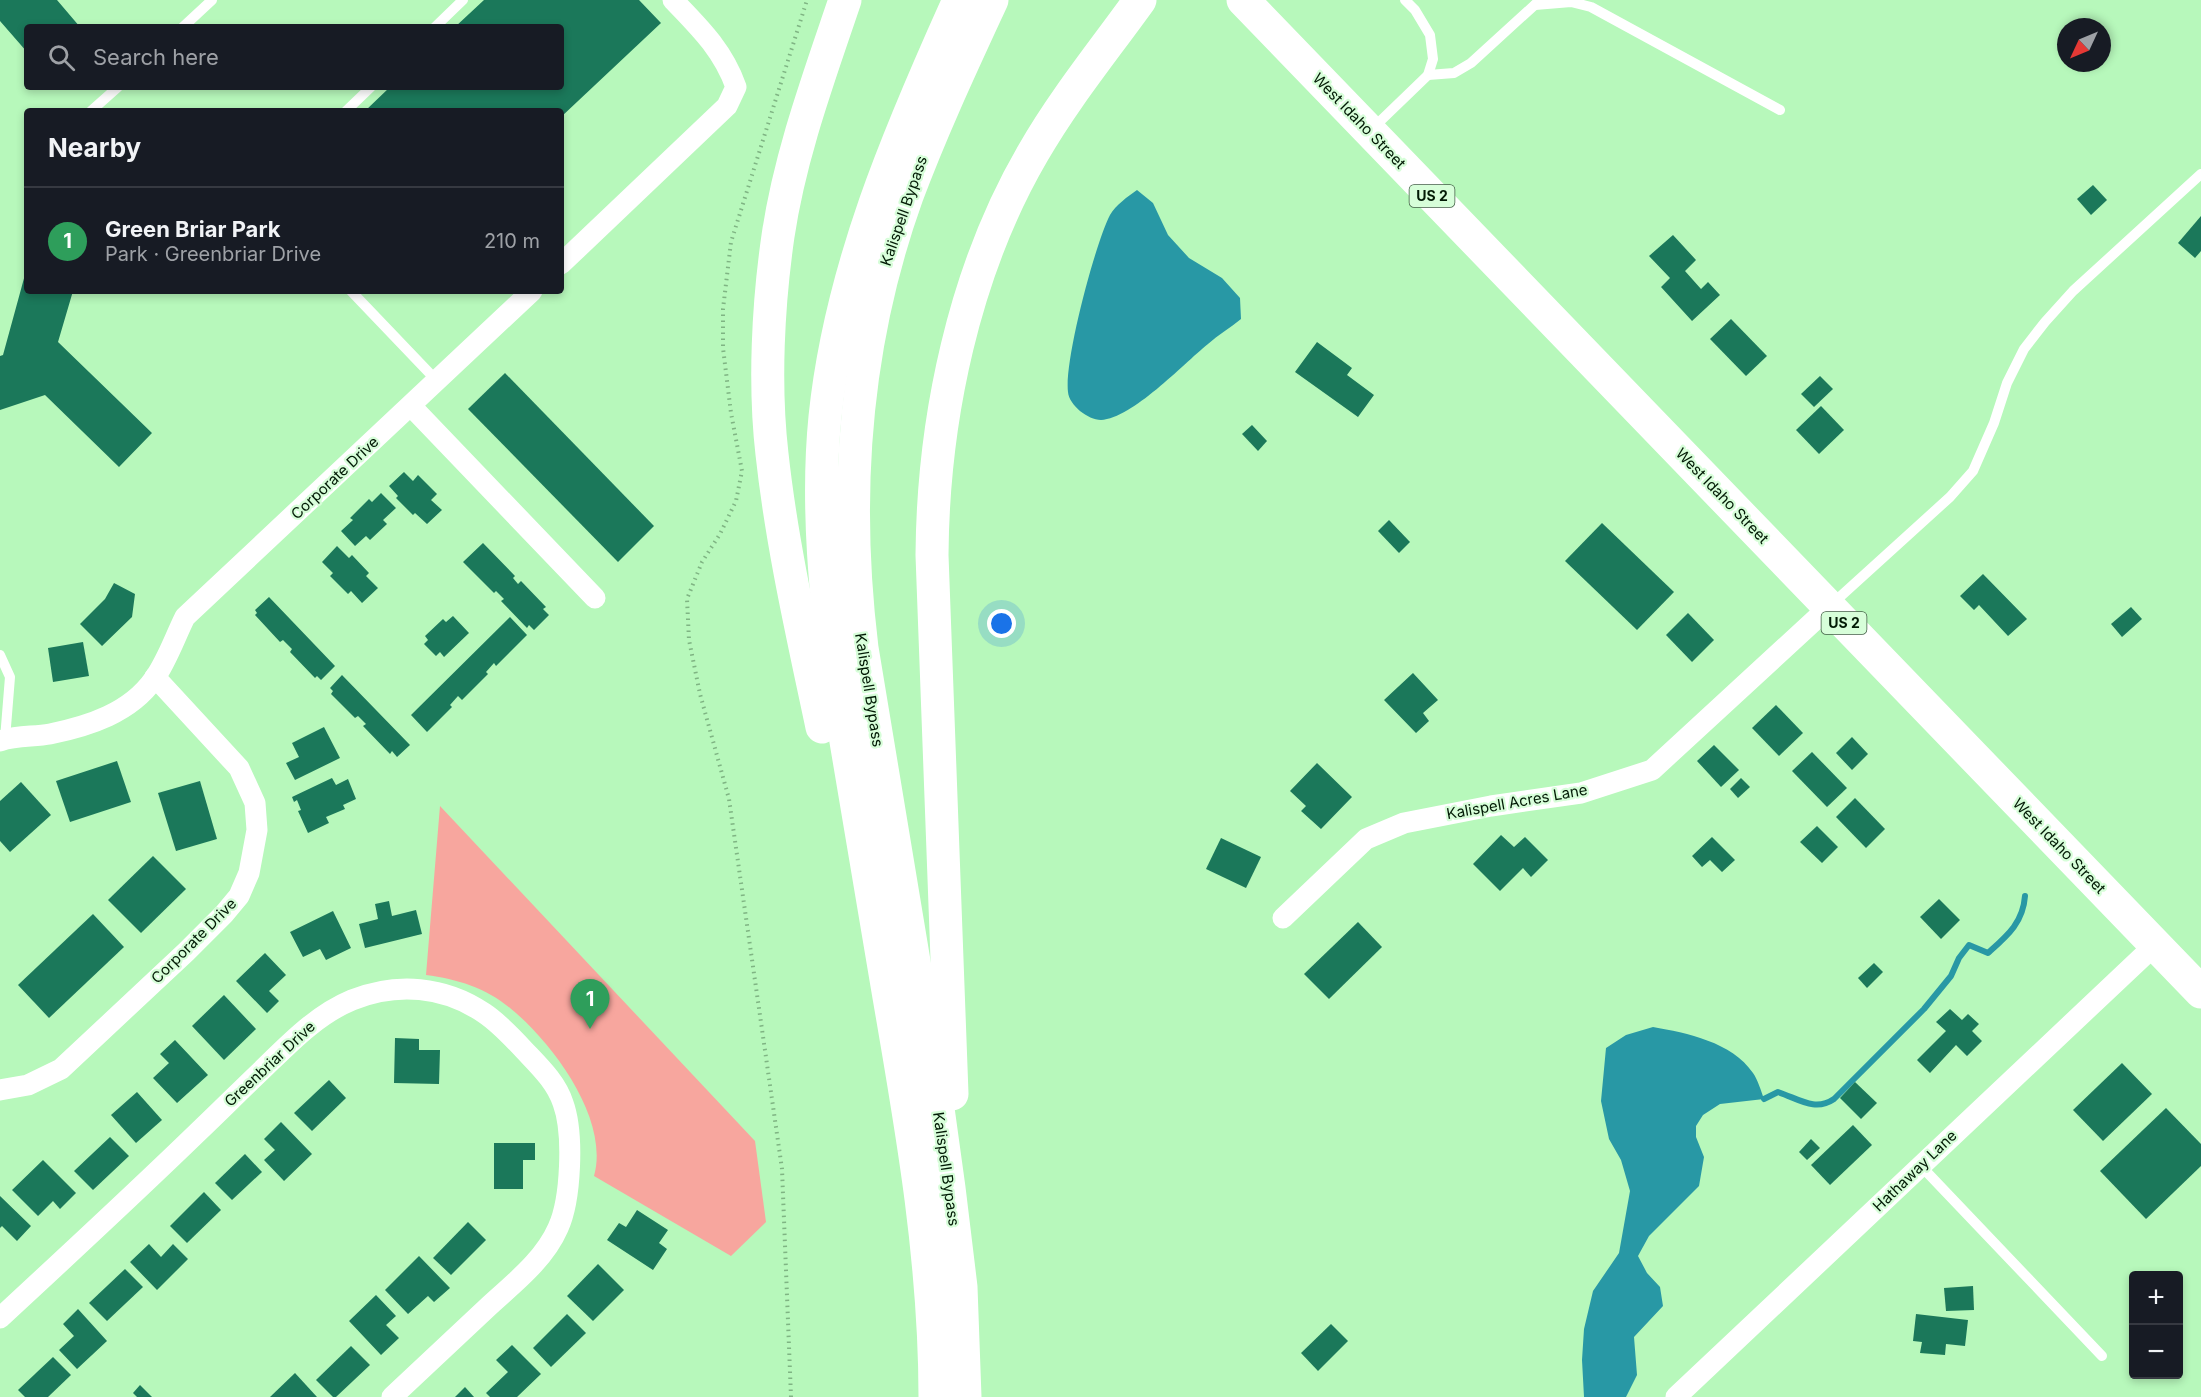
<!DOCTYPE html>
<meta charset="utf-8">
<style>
:root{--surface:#171b24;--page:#20242c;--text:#f1f3f6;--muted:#9ea1a6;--line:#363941;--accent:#0b8043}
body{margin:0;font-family:Inter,sans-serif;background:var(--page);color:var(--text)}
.controls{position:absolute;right:18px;bottom:18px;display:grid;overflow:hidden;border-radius:6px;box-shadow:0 3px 9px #0003}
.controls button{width:54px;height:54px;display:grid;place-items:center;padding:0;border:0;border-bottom:2px solid var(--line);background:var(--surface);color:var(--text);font:30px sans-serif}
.compass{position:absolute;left:2057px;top:18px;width:54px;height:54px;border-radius:50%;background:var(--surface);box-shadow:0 3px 9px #0003;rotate:226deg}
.you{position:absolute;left:1002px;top:624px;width:21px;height:21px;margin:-15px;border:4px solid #fff;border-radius:50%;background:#1a73e8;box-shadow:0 0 0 9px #1a73e833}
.badge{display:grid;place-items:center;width:39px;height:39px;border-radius:50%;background:var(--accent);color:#fff;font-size:20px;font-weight:700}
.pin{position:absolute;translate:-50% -50px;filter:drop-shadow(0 2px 3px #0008)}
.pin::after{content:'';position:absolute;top:32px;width:21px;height:18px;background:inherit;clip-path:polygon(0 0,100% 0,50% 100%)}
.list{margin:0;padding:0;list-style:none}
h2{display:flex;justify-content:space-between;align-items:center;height:78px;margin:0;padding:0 24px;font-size:26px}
h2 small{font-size:20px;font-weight:400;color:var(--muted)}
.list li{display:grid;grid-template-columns:39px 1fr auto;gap:18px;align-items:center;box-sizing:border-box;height:108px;padding:0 24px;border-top:2px solid var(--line)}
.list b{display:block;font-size:22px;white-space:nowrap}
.list p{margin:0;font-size:20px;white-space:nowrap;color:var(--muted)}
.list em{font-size:20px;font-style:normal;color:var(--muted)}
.icon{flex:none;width:33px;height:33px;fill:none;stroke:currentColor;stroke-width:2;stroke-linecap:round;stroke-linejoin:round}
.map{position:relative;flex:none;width:2201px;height:1397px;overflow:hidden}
.search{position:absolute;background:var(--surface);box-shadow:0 3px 9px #0003;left:24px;top:24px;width:540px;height:66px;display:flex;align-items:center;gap:15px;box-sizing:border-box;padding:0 21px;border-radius:6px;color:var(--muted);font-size:22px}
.panel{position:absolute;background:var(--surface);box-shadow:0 3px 9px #0003;left:24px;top:108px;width:540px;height:186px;border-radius:6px}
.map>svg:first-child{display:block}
.green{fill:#f7a69e}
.water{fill:#2898a5}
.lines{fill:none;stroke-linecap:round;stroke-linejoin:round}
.stream{stroke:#2898a5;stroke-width:6}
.building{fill:#1b785a}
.path{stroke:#7fb483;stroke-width:4;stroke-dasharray:1.5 4.5;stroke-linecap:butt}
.lane{stroke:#fff;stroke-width:10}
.street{stroke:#fff;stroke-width:21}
.highway{stroke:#fff;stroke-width:33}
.labels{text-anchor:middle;stroke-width:4.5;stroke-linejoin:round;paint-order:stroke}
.shield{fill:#d7fed9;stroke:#425e45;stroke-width:1.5}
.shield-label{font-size:14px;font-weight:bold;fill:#021a05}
.street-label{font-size:15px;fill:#021a05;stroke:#d7fed9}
</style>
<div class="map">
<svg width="2201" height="1397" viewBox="0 0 2201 1397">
<rect width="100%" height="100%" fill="#b7f8bb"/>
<path class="green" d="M 440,806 L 755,1141 L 766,1222 L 731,1256 L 594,1176 C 610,1119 552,1042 510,1008 C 486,988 457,979 426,975 Z"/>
<g class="water">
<path d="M 1137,190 L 1153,203 L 1168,235 L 1189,258 L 1222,278 L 1240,298 L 1241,319 C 1230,328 1218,335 1208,344 C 1182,365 1133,418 1101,420 C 1088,420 1069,405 1068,392 C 1064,361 1095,244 1110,215 C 1116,205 1127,197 1137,190 Z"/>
<path d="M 1653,1027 C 1687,1033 1732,1042 1753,1073 C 1758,1080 1761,1091 1764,1099 L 1720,1104 L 1703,1115 L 1696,1126 L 1696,1137 L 1704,1157 L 1699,1186 L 1649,1236 L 1638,1256 L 1647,1273 L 1660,1287 L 1663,1306 L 1634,1337 L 1637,1375 L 1626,1397 L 1584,1397 L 1582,1360 L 1584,1329 L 1593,1291 L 1619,1253 L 1630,1191 L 1621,1160 L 1609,1139 L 1601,1101 L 1606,1048 L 1626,1035 Z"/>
</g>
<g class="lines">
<path class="stream" d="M 1764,1099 L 1778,1092 C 1799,1099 1815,1112 1834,1099 L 1924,1009 L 1951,976 L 1959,958 L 1969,945 L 1988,953 C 2007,936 2023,923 2025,896"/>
</g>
<g class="building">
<polygon points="0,0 57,0 80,27 27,27 27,52 0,21"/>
<polygon points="484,0 639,0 661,23 561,117 561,111 365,111 390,87 561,87 561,27 455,27"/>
<polygon points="2093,185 2107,200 2091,215 2077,199"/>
<polygon points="2201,216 2201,251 2195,258 2178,243"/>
<polygon points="1673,235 1696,260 1685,271 1701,289 1708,282 1720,295 1692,321 1661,287 1670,278 1649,256"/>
<polygon points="26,271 27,291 73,291 58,342 152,433 119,467 45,395 0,410 0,356 3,355"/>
<polygon points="1731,319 1767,356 1746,376 1710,339"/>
<polygon points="1317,342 1352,368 1347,375 1374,395 1358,417 1295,372"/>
<polygon points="505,373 654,526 618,562 468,409"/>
<polygon points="1820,376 1833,389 1814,407 1801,394"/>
<polygon points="1821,406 1844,430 1819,454 1796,430"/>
<polygon points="1252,425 1267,441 1258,451 1242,434"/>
<polygon points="404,472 413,481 418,475 437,494 431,500 442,510 427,524 415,513 413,515 396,498 398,496 389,486"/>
<polygon points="381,493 396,508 383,520 387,524 370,540 366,536 355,546 341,531 353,520 350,518 369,499 372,502"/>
<polygon points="1389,520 1410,542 1399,553 1378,531"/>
<polygon points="1602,523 1674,592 1637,630 1565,561"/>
<polygon points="483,543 515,576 513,578 518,584 521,581 546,607 543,609 549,615 534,630 529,625 527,628 501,601 504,599 496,591 494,593 463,562"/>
<polygon points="337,546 349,558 352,555 369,573 366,576 378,588 362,603 351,591 348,594 330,576 333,573 322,562"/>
<polygon points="1983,574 2027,619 2008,636 1979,605 1974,610 1960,596"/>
<polygon points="114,583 135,594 132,617 102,646 80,624 105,599"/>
<polygon points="269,597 335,666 321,680 317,676 315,678 290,652 292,649 283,640 280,642 255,615 257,613 255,610"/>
<polygon points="2131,607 2142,619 2122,637 2111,624"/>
<polygon points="1688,613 1714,640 1692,662 1666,635"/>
<polygon points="453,616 469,633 444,657 440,652 436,656 424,644 428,640 425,636 443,619 446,622"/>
<polygon points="510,617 527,635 496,666 494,663 486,672 488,674 462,700 458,696 450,705 452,707 427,732 411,715"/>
<polygon points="83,642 89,676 53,682 48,648"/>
<polygon points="1413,673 1438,700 1423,713 1429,721 1416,733 1384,700"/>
<polygon points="342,675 410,745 397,757 392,751 390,754 363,726 366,724 358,716 355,718 331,694 333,691 330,688"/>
<polygon points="1776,705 1803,733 1779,756 1752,728"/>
<polygon points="324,727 340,758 295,780 286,763 299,757 292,743"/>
<polygon points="1852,737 1868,754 1852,770 1836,753"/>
<polygon points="1714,745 1739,770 1721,787 1697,761"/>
<polygon points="1812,752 1847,788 1827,807 1792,771"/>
<polygon points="117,761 131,802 70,822 56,781"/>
<polygon points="1317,763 1352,797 1321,829 1301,811 1306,806 1290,791"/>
<polygon points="332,778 336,785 348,779 356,799 343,805 345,809 326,817 329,823 308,833 298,811 301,810 297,800 294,802 292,797"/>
<polygon points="1741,778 1750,787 1738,798 1730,789"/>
<polygon points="200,781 217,839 176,851 158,793"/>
<polygon points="21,782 51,815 10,852 0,841 0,801"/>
<polygon points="1855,798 1885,829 1866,848 1836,817"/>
<polygon points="1817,826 1838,847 1822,863 1800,842"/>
<polygon points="1501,835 1514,847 1525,837 1548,860 1531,877 1523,868 1500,891 1473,864"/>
<polygon points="1712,837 1735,860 1722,872 1710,860 1702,867 1692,856"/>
<polygon points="1221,838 1261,857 1246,888 1206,869"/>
<polygon points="153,856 186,889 141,933 108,900"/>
<polygon points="1939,899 1960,920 1941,939 1920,917"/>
<polygon points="389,901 392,916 416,910 422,934 365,948 359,924 378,919 375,904"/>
<polygon points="333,911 351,948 326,960 320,949 303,957 290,932"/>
<polygon points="93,914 124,947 49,1018 18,985"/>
<polygon points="1358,922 1382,947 1329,999 1304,974"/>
<polygon points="265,953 286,975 269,991 279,1001 267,1013 236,981"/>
<polygon points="1874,963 1883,972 1867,988 1858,978"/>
<polygon points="224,995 256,1029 224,1060 192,1026"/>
<polygon points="1950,1009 1962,1020 1968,1014 1979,1024 1972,1031 1982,1041 1967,1056 1956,1045 1930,1073 1917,1060 1946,1031 1936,1022"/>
<polygon points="395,1038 419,1039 419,1050 440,1050 439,1084 394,1083"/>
<polygon points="175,1040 208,1075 177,1103 153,1078 169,1063 160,1054"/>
<polygon points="2122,1063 2152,1094 2103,1141 2073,1110"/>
<polygon points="329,1080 346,1098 312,1131 294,1113"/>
<polygon points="1855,1082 1877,1103 1861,1119 1840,1098"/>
<polygon points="137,1092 162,1120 136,1143 111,1115"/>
<polygon points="2166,1108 2201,1144 2201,1166 2146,1219 2100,1171"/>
<polygon points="281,1122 312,1154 284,1181 264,1160 275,1150 264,1139"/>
<polygon points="1853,1125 1872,1145 1830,1185 1811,1165"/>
<polygon points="110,1137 129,1156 93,1190 74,1171"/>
<polygon points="1811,1139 1820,1148 1807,1160 1799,1152"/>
<polygon points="494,1143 535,1143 535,1160 523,1160 523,1189 494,1189"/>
<polygon points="245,1154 262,1172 232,1200 215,1183"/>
<polygon points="43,1160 76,1193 60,1209 53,1201 38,1216 12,1190"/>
<polygon points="204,1192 221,1210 187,1243 170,1226"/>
<polygon points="0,1196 31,1226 17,1241 2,1226 0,1228"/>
<polygon points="637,1210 668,1230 659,1243 667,1249 653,1270 607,1240 619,1223 626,1227"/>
<polygon points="468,1222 486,1240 451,1275 433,1258"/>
<polygon points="149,1244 161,1257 173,1244 188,1259 157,1290 130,1262"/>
<polygon points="419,1256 450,1288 434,1302 428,1296 408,1314 385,1290"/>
<polygon points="598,1264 624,1290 593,1321 567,1296"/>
<polygon points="125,1269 143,1287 107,1321 89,1303"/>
<polygon points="1973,1286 1974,1310 1946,1311 1944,1288"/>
<polygon points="376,1295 396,1316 386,1325 399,1338 381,1355 349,1321"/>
<polygon points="78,1309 107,1341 77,1369 59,1350 74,1336 63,1324"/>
<polygon points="567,1314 586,1333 551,1367 533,1348"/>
<polygon points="1916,1314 1968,1320 1965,1346 1946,1344 1945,1355 1920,1353 1922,1342 1913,1341"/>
<polygon points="1331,1324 1348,1341 1318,1371 1301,1353"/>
<polygon points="512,1345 541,1374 517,1397 490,1397 486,1393 508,1372 496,1360"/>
<polygon points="351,1346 370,1365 336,1397 333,1397 316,1380"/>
<polygon points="53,1357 71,1375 48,1397 25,1397 18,1390"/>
<polygon points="295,1373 317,1397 270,1397"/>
<polygon points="140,1385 152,1397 137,1397 133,1393"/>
<polygon points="465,1387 474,1397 455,1397"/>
</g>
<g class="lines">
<polyline class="path" points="791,1397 782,1169 729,799 700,694 689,640 687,599 702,562 720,534 736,501 742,471 731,413 723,348 723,309 731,242 807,0"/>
<g class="lane">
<polyline points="1535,5 1571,2 1591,7 1780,110"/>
<polyline points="183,27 212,0"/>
<polyline points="435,27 463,0"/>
<polyline points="1428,75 1454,73 1471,63 1539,1"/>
<polyline points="91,111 118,87"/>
<polyline points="346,111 371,87"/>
<polyline points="1372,129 1428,75 1433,59 1430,35 1415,10 1405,0"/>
<polyline points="351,291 437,381"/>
<polyline points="1831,605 1950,497 1973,471 1994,423 2007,383 2024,349 2045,322 2073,291 2201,174"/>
<polyline points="0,655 10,677 5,739"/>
<polyline points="1921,1166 2102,1356"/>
</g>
<g class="street">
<path d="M 561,264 L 727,106 L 736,87 C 723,50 699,27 673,0"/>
<polyline points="411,406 595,598"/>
<path d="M 0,741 C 15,735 34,737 50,734 C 89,726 130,713 154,679 C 167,661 175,637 185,617 L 532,291"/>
<polyline points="1283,918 1366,839 1404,823 1491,806 1581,793 1652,770 1829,607"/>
<polyline points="0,1090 28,1085 61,1069 186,952 224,914 239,896 249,873 257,830 255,803 239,768 155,677"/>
<path d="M 0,1318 C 66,1257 133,1195 198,1132 C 219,1112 240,1091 261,1071 C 289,1044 316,1015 352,1000 C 397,982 444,986 484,1013 C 499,1023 512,1037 524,1050 C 540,1067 556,1082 563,1103 C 574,1133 571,1200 558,1228 C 544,1260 514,1283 489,1306 C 456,1337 424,1367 392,1397"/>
<polyline points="1676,1397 2155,945"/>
</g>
<g class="highway">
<polyline points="1243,0 2201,992"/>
<path d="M 822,727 C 803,637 782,546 772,454 C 764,385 768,305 778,236 C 790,155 819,77 845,0"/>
<path d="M 952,1094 L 932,555 C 933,419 964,271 1033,153 C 1064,99 1104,50 1140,0"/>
<path d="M 935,1397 C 935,1261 912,1130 889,997 C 871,894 855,791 837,688 C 826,599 816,507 825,417 C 840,270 899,133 959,0"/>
<path d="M 965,1397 L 961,1287 L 949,1188 L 936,1094 L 862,648 C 843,493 854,343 907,196 C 932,129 962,65 992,0"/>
</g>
</g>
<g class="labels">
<g class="shield">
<rect x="1409.5" y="185" width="45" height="22" rx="4.5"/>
<rect x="1821.5" y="612" width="45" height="22" rx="4.5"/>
</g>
<g class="shield-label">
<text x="1432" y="201">US 2</text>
<text x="1844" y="628">US 2</text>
</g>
<g class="street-label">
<text transform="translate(1359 121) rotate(46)" y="5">West Idaho Street</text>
<text transform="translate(904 211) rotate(-71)" y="5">Kalispell Bypass</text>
<text transform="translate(335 478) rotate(-43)" y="5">Corporate Drive</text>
<text transform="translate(1722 496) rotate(46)" y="5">West Idaho Street</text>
<text transform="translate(869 690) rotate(81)" y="5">Kalispell Bypass</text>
<text transform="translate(1517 802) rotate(-10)" y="5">Kalispell Acres Lane</text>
<text transform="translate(2059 846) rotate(46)" y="5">West Idaho Street</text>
<text transform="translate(194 941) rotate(-45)" y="5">Corporate Drive</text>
<text transform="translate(270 1064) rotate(-43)" y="5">Greenbriar Drive</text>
<text transform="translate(946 1169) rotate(82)" y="5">Kalispell Bypass</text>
<text transform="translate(1915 1171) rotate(-44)" y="5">Hathaway Lane</text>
</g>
</g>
</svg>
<div class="controls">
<button>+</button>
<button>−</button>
</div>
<svg class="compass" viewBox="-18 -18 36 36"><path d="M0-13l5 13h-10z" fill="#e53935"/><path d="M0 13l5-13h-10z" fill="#9ea1a6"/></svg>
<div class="you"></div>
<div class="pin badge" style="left:590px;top:1029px;background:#2e9e5b">1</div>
<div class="search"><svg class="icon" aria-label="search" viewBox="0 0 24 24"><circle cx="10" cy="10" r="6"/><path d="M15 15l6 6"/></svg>Search here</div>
<section class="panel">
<h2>Nearby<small></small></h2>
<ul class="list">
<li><span class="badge" style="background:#2e9e5b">1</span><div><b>Green Briar Park</b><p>Park · Greenbriar Drive</p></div><em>210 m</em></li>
</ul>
</section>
</div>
